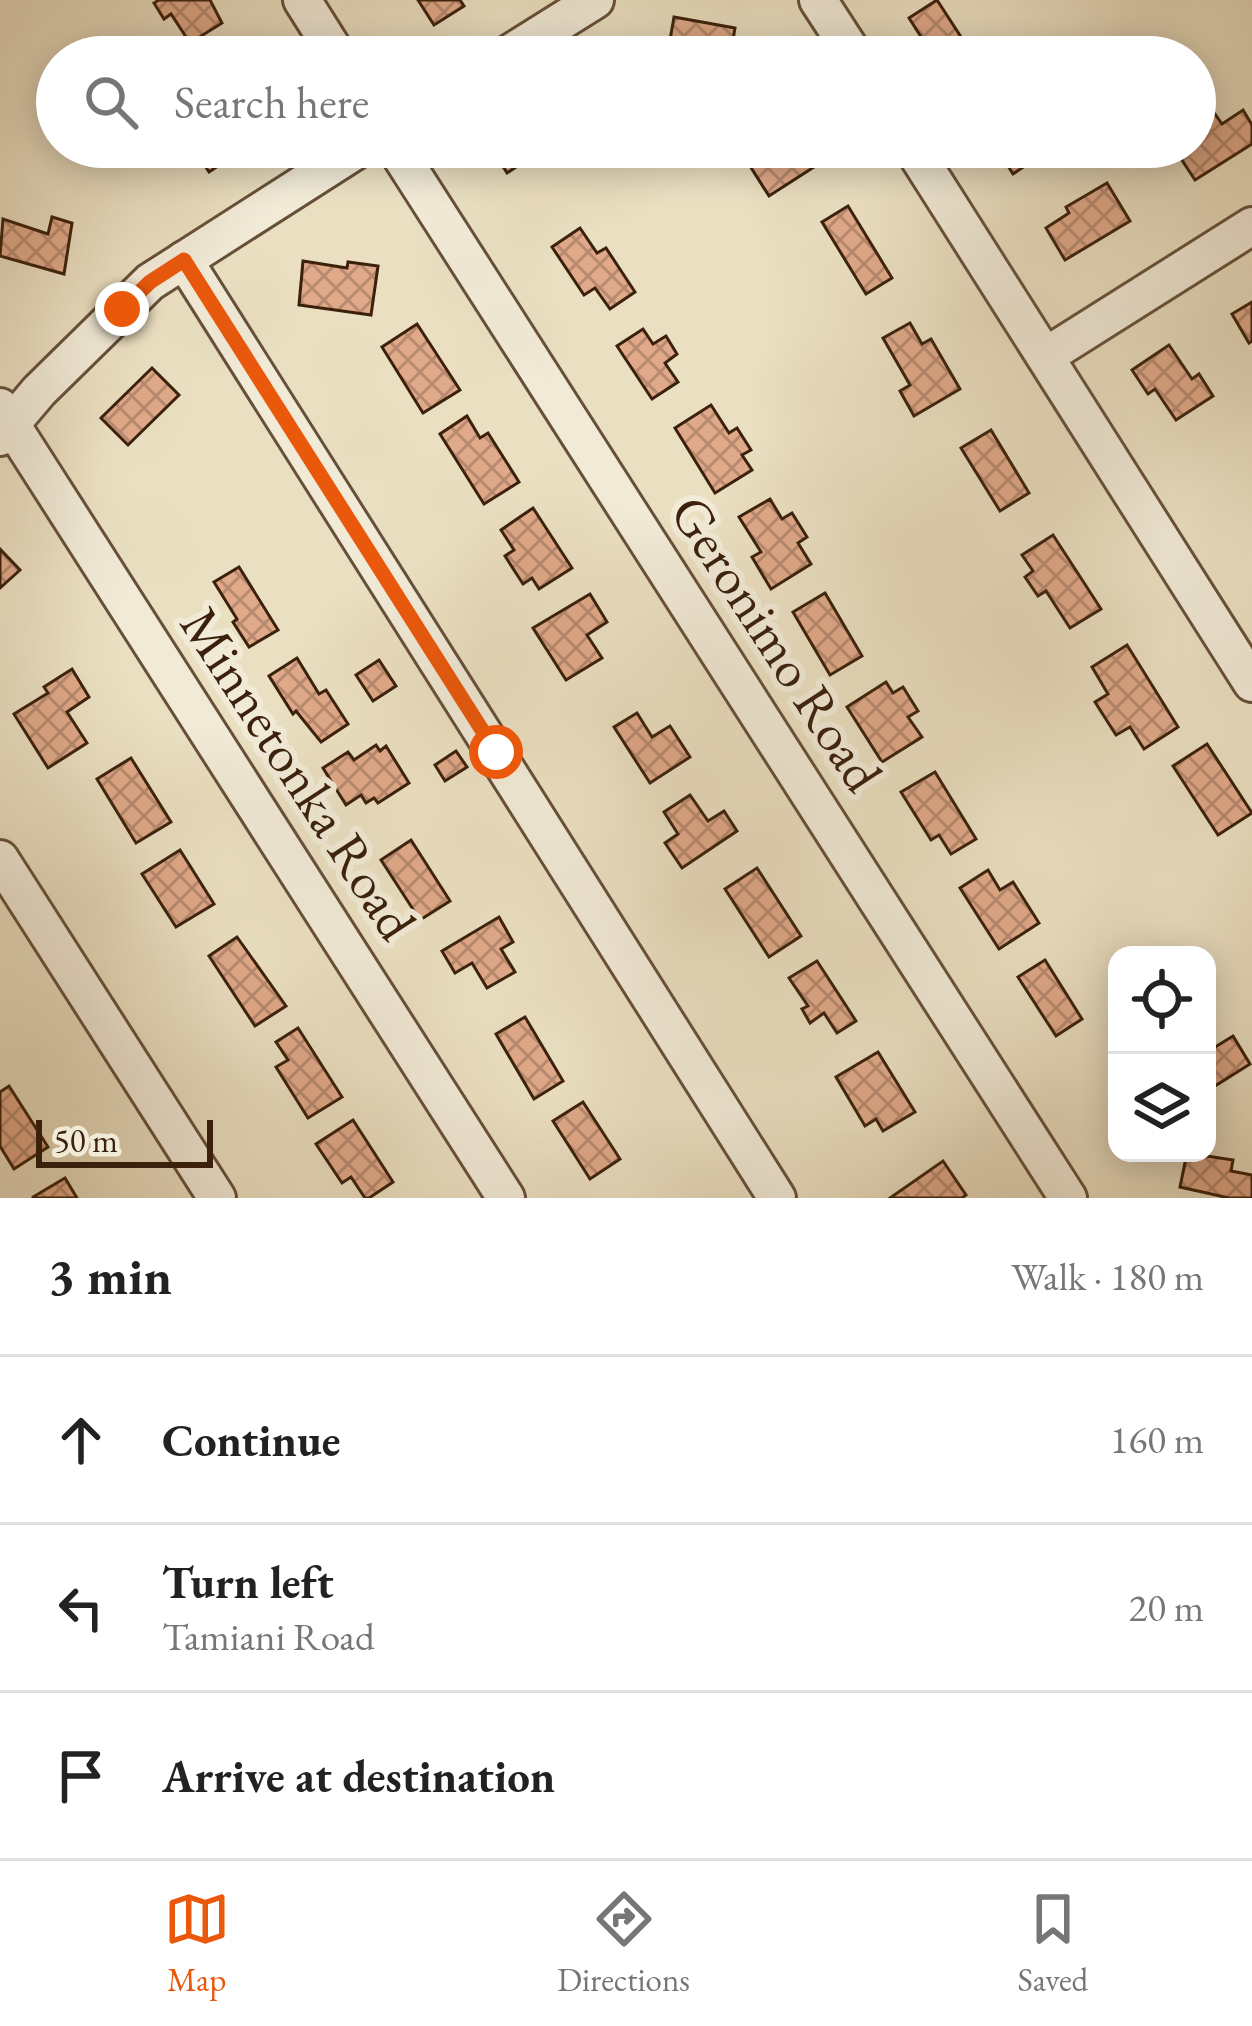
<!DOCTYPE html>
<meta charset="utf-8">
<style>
:root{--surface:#fff;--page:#f6f6f6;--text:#222;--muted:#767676;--line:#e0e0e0;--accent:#ea580c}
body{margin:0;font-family:"EB Garamond",serif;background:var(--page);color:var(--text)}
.controls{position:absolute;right:36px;bottom:36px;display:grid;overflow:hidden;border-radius:24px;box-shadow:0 6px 30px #0003}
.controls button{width:108px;height:108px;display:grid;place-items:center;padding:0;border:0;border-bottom:3px solid var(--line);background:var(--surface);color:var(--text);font:60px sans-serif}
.scale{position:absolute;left:36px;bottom:30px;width:177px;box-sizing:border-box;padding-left:12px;border:6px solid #3b210c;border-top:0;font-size:33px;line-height:42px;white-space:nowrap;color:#3b210c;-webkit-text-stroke:9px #f1ead7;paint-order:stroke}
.stop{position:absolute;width:36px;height:36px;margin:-27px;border:9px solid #ea580c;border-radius:50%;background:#fff}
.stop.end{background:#ea580c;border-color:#fff;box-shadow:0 3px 12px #0008}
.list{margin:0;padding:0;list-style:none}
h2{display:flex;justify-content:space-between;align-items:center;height:156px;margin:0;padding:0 48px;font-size:51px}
h2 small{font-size:39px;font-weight:400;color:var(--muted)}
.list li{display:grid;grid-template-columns:78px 1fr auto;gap:36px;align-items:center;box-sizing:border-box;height:168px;padding:0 48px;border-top:3px solid var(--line)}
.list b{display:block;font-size:45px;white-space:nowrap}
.list p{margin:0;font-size:39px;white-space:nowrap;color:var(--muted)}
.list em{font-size:39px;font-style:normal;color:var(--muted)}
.icon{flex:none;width:66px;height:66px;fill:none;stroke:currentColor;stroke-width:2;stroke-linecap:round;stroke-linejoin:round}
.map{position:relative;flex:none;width:1252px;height:1198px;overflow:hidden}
.search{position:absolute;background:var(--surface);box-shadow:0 6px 30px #0003;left:36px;right:36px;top:36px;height:132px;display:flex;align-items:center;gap:30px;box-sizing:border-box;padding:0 42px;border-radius:66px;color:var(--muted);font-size:45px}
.sheet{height:660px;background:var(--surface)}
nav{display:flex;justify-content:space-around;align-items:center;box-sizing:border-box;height:168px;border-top:3px solid var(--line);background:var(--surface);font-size:33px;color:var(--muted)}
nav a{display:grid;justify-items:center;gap:6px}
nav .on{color:var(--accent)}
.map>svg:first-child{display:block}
.building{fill:url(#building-cross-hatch);stroke:#3b210c;stroke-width:3}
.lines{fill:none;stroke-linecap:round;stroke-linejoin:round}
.minor-casing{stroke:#675039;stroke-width:42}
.minor{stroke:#f1ead7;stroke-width:36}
.route{stroke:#ea580c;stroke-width:15}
.labels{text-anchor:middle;stroke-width:12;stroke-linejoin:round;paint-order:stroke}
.street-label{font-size:54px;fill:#3b210c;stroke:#f1ead7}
</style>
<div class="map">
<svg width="1252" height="1198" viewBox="0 0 1252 1198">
<defs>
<pattern id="building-cross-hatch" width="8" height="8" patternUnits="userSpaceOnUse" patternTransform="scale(3)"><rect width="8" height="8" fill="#e0a989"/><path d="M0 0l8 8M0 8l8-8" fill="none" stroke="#b7896e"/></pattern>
</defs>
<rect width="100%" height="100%" fill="#eadfc1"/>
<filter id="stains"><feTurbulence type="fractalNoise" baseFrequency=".00167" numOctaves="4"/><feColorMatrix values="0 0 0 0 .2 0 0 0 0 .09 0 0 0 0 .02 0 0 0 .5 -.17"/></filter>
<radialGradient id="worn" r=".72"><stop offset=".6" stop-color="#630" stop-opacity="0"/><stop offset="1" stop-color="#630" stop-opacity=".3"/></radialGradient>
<g class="building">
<polygon points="159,0 210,0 222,23 190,43 171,14 164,19 154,3"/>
<polygon points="418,0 460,0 464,6 434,25"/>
<polygon points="937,0 974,57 934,57 909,18"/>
<polygon points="674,17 735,28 730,57 667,57"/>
<polygon points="1243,110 1252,125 1252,144 1195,180 1176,151 1195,147 1195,140 1201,135 1196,127 1215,114 1222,124"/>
<polygon points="193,147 247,147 209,172"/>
<polygon points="491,147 548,147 551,154 532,166 528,159 507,173"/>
<polygon points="738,147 805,147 817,165 769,196"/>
<polygon points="996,147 1049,147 1050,149 1013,174"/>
<polygon points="1107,183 1130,221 1065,260 1046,228 1069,213 1066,207"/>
<polygon points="848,206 892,278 866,294 822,222"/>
<polygon points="52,217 72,223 64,274 0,256 3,219 48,234"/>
<polygon points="580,228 597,253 606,248 635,292 610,309 595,288 584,295 552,247"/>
<polygon points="303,261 347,268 348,262 378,266 371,315 299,305"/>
<polygon points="1252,302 1252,341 1249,343 1232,314"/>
<polygon points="910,323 922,344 931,339 960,389 914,416 900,391 910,385 883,338"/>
<polygon points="417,324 460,390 423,413 382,347"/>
<polygon points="643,329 653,344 666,336 677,354 665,363 678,382 652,399 617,346"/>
<polygon points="1169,345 1192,379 1199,374 1213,396 1176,420 1155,389 1148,394 1132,370"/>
<polygon points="152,368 179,395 128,445 101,418"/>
<polygon points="711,405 729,433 737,428 751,450 742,455 752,470 715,493 675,428"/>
<polygon points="467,416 480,438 488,433 519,482 484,504 440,434"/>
<polygon points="991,430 1029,493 1000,511 961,448"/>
<polygon points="770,499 782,519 792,513 807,537 798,543 811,564 771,589 752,557 761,552 739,517"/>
<polygon points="533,508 572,568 539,589 532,578 523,584 505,556 514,550 501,530"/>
<polygon points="1053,535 1101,609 1070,628 1046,591 1038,596 1025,577 1033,571 1022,555"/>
<polygon points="0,549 20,570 0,588"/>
<polygon points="239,567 278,630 249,647 233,622 237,619 214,582"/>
<polygon points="825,593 862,656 830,675 793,612"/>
<polygon points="590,594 607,622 587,635 602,658 566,680 533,628"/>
<polygon points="1127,645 1178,727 1144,749 1130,727 1116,735 1095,702 1108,694 1092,667"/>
<polygon points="297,658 319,694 326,690 348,724 321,742 296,711 293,714 269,676"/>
<polygon points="379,660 396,686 373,701 356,675"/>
<polygon points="72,669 89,697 67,712 87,743 48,768 14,714 48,693 44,687"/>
<polygon points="886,682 893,693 903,687 918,711 908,717 922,737 882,762 847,707"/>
<polygon points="637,713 652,737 670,726 690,757 650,783 614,727"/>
<polygon points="1207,744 1252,813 1218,835 1173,766"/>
<polygon points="376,745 380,751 386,746 409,783 378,803 374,798 366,803 361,795 346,805 323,768 348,752 354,760"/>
<polygon points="456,751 467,767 445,781 435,765"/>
<polygon points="131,758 171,822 136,843 97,779"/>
<polygon points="935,772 976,839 951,854 939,835 931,840 901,792"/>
<polygon points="690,795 708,821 724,811 737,831 682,868 665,843 678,834 664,812"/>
<polygon points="411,840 450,901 420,920 381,860"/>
<polygon points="180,850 214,904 176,927 142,874"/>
<polygon points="757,868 801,936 769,957 725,889"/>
<polygon points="988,870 1000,890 1013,882 1039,923 999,949 960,888"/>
<polygon points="499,917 513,942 501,949 515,972 487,988 472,963 455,973 442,951"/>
<polygon points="237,937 286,1006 255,1026 209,956"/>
<polygon points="1045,960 1082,1019 1056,1036 1018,977"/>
<polygon points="817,961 856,1021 837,1033 824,1013 810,1023 802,1009 808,1006 789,978"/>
<polygon points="525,1017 563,1081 534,1099 496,1034"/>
<polygon points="298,1028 342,1097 308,1118 276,1067 288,1060 276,1042"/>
<polygon points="1233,1036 1250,1064 1207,1091 1207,1052"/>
<polygon points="878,1052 915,1112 883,1131 876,1119 865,1126 836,1077"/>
<polygon points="9,1086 48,1147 14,1169 0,1146 0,1092"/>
<polygon points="583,1102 620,1159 590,1179 553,1121"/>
<polygon points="353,1120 393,1182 369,1198 365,1198 351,1177 342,1183 316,1144"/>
<polygon points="1187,1153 1233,1160 1231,1171 1252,1175 1252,1198 1229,1198 1180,1187"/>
<polygon points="943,1161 966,1195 962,1198 890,1198"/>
<polygon points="65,1178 77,1198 33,1198 33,1197"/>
</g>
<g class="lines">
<defs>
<g id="minor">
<polyline points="302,0 338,57"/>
<polyline points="818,0 855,57"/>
<polyline points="504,57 595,0"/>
<polyline points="395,147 1068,1198"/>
<polyline points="912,147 1252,683"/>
<polyline points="184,260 777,1198"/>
<polyline points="1046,356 1252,226"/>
<polyline points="0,407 506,1198"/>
<polyline points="0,437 39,391 150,282 361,147"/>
<polyline points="0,859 217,1198"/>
</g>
</defs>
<use href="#minor" class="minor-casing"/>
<use href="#minor" class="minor"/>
</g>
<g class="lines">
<polyline class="route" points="122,309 150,282 184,260 496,752"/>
</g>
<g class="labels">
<g class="street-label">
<text transform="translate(777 643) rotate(57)" y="19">Geronimo Road</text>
<text transform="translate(299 773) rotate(57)" y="19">Minnetonka Road</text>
</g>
</g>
<rect width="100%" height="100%" filter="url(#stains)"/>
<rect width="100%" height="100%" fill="url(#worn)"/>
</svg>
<div class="controls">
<button><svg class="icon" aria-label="locate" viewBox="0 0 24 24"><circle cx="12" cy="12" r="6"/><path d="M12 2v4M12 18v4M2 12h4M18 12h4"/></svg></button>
<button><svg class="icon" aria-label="layers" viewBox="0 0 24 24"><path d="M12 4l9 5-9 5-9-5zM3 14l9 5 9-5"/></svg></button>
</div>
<div class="scale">50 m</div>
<div class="stop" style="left:496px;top:752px"></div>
<div class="stop end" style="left:122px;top:309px"></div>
<div class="search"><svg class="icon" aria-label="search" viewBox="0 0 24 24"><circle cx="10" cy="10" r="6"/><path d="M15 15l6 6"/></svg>Search here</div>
</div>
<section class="sheet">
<h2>3 min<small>Walk · 180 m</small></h2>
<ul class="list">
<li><svg class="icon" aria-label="ahead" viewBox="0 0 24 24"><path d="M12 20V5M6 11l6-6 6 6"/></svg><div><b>Continue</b></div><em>160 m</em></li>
<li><svg class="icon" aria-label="left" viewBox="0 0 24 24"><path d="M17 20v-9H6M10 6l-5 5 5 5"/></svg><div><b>Turn left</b><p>Tamiani Road</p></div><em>20 m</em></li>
<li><svg class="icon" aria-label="arrive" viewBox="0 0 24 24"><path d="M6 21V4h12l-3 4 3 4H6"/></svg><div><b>Arrive at destination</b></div></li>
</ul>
</section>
<nav>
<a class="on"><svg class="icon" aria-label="map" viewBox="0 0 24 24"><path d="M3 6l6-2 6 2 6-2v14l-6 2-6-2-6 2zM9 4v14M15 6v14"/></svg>Map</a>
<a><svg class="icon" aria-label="directions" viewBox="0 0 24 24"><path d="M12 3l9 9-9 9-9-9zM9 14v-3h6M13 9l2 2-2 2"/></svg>Directions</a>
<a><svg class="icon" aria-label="saved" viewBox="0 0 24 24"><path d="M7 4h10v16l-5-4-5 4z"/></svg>Saved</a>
</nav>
